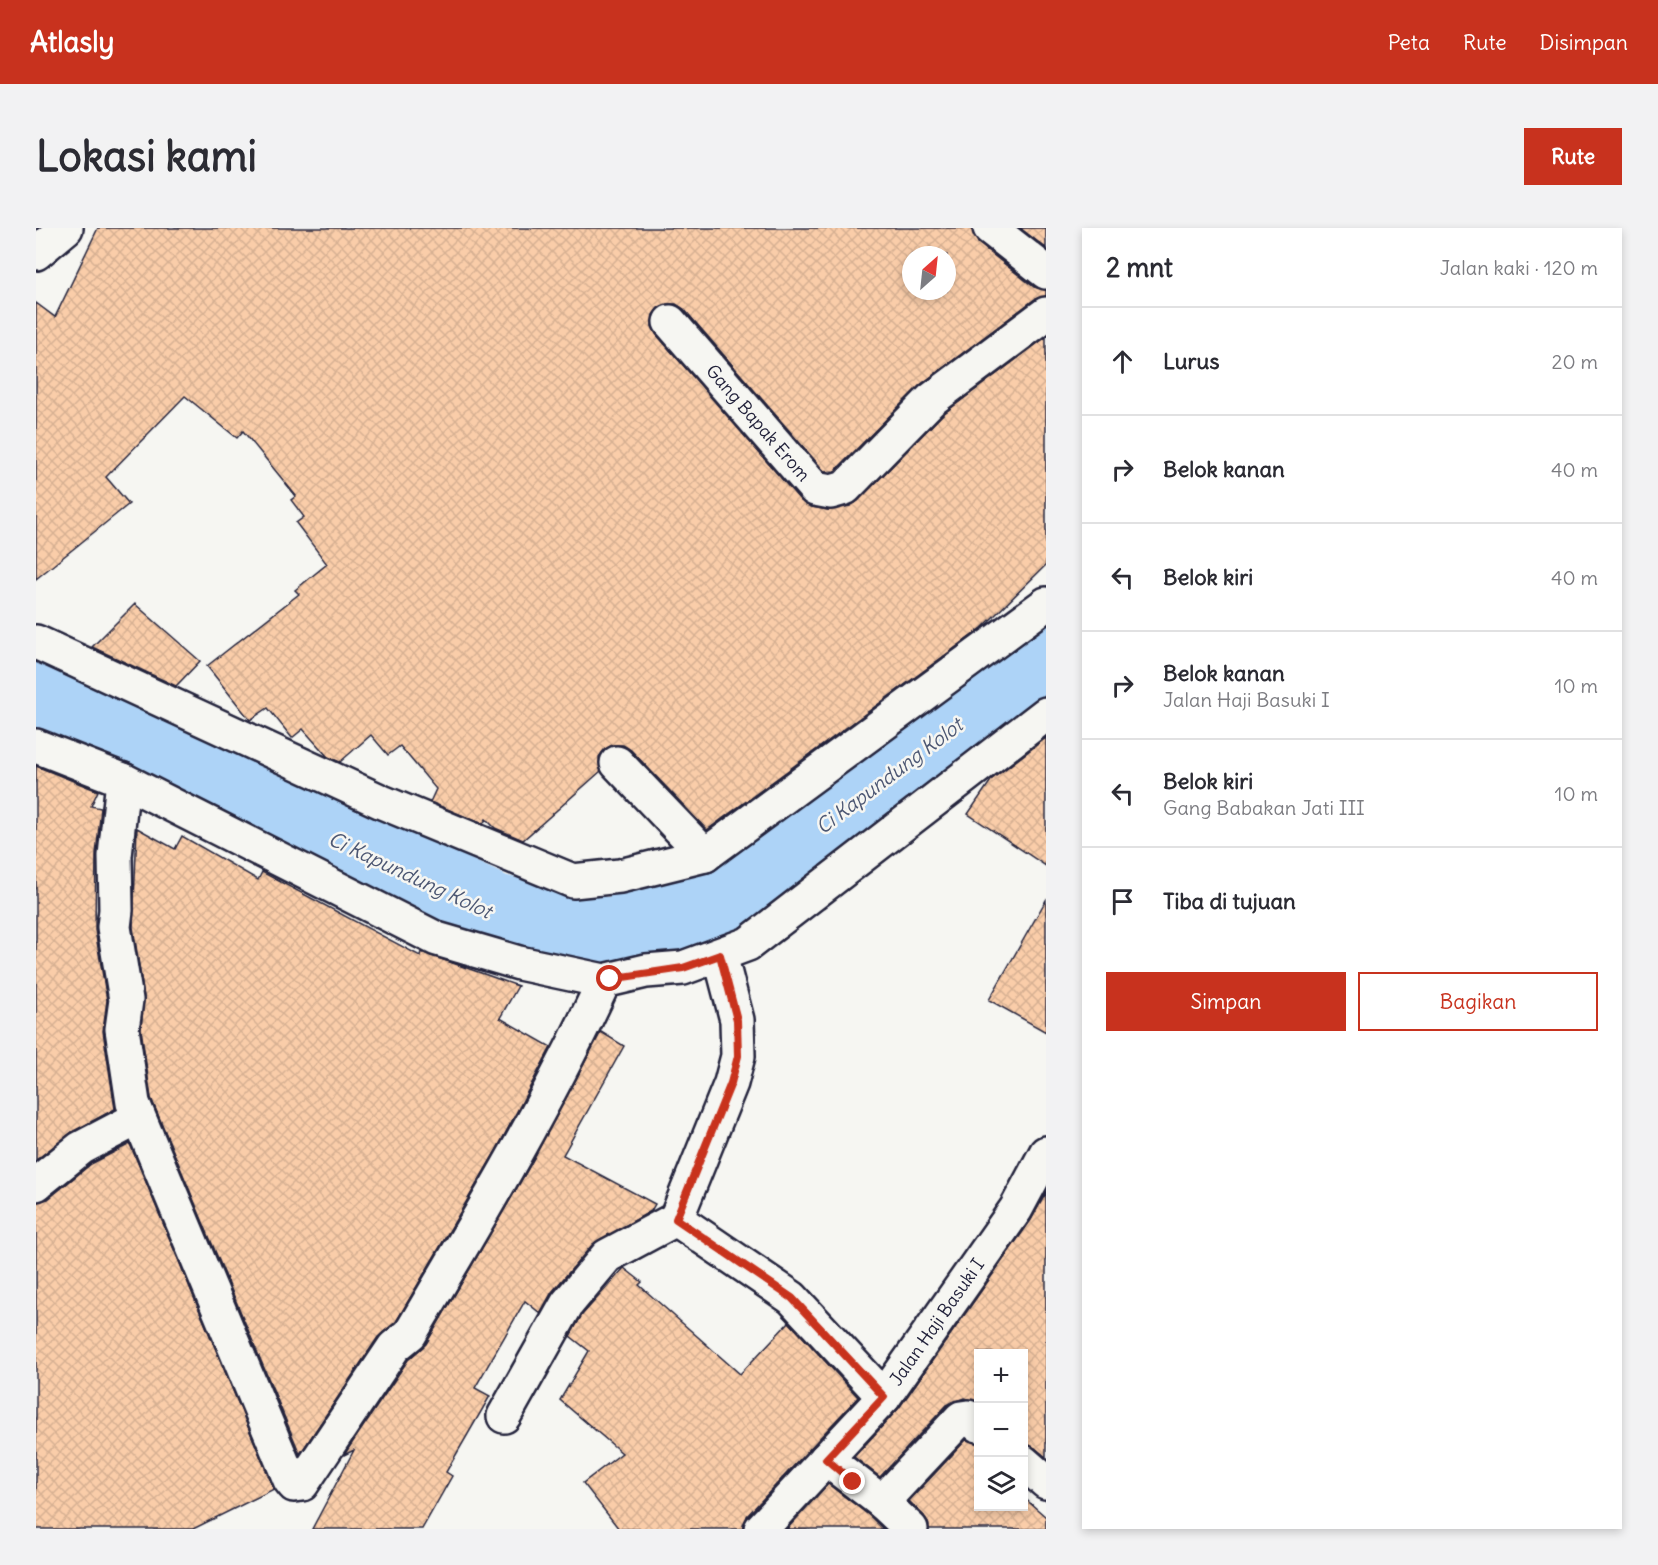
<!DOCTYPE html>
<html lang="id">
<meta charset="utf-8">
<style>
:root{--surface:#fff;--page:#f2f2f3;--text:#2b2b33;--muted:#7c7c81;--line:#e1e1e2;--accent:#c8321e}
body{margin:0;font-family:Delius,sans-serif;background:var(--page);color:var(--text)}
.controls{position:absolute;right:18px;bottom:18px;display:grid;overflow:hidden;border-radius:0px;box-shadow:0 3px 9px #0003}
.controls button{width:54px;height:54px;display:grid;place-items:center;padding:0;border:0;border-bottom:2px solid var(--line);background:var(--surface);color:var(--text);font:30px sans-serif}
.compass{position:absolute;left:866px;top:18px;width:54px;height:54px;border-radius:50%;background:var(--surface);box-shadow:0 3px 9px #0003;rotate:27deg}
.stop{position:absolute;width:18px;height:18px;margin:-14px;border:4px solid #c8321e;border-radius:50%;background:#fff}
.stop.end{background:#c8321e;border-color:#fff;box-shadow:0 2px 6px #0008}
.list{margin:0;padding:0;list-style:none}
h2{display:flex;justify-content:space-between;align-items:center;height:78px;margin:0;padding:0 24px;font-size:26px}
h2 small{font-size:20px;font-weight:400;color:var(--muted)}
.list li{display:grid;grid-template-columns:39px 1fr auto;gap:18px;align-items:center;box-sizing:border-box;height:108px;padding:0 24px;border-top:2px solid var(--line)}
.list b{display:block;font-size:22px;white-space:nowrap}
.list p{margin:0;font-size:20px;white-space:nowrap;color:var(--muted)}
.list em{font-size:20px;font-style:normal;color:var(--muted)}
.actions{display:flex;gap:12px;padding:18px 24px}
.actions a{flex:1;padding:14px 0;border:2px solid var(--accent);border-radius:0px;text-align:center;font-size:21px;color:var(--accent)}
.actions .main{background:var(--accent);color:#fff}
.icon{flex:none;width:33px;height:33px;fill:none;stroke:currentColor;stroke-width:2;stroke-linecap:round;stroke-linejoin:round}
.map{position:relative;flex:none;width:1010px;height:1301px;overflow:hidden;border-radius:0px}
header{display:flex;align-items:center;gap:36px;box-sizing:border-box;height:84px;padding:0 30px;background:var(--accent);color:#fff}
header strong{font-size:28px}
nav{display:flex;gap:33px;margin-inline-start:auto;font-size:21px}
.intro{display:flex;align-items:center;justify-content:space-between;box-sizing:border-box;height:144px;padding:0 36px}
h1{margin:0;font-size:42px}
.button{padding:15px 27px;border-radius:0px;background:var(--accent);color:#fff;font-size:21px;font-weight:700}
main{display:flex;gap:36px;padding:0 36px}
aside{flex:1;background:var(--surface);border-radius:0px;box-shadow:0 3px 9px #0003}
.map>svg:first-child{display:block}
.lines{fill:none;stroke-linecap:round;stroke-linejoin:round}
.river{stroke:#add3f7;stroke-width:82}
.building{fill:url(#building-cross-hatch);stroke:#22223b;stroke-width:1.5;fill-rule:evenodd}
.minor-casing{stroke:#22223b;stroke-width:38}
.minor{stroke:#f6f6f2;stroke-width:33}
.route{stroke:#c8321e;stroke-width:8}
.labels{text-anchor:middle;stroke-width:5;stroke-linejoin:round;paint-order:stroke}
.street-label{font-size:18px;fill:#22223b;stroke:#f6f6f2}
.water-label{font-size:20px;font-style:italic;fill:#4c5773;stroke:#f6f6f2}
</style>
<header>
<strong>Atlasly</strong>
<nav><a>Peta</a><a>Rute</a><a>Disimpan</a></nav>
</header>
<div class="intro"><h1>Lokasi kami</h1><a class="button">Rute</a></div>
<main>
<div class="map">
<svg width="1010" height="1301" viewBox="0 0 1010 1301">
<defs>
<pattern id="building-cross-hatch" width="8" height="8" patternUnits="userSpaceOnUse" patternTransform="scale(1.5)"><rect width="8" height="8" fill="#facda9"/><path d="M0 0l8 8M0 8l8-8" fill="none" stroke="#d6b092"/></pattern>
</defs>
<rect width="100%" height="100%" fill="#f6f6f2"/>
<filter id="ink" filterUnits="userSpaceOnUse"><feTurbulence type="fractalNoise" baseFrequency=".0167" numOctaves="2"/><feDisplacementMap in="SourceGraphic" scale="12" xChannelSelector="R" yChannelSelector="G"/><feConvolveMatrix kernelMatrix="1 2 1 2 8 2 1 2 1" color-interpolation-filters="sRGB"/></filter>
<g filter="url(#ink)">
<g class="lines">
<polyline class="river" points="0,472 458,687 571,711 671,687 780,606 1010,428"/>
</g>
<g class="building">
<path d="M 62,0 L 936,0 L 942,15 L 998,59 L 1010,62 L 1010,68 L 999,71 L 884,157 L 799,243 L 789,244 L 648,81 L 640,76 L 631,76 L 622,80 L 617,87 L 616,98 L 620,106 L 765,273 L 776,279 L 792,282 L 814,278 L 822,273 L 907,186 L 1010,109 L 1010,337 L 946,400 L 671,602 L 595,522 L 587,517 L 577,517 L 569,521 L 563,529 L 565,543 L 487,612 L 459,600 L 450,591 L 447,596 L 394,574 L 400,561 L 364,518 L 352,527 L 335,507 L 304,534 L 292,529 L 267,501 L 256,510 L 232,480 L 214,492 L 171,438 L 263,366 L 259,362 L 291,336 L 260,295 L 268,289 L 255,272 L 260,268 L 207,203 L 201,210 L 149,168 L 70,249 L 93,276 L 0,351 L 0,75 L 19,89 ZM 875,27 L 911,27 L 911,63 L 875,63 Z"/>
<polygon points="984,0 1010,0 1010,20"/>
<polygon points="99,376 164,433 140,458 56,419"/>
<polygon points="1010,510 1010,638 932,586 956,551"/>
<polygon points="0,538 62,563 55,578 65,580 60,626 59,702 71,772 67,803 79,881 36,904 0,932"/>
<polygon points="101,600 139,621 146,608 222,652 226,644 384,728 385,724 482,758 464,790 515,819 460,923 360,1094 342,1109 264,1226 115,870 105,801 108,769 97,699"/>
<polygon points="1010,672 1010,804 953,772"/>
<polygon points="565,804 588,818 527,927 619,976 615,983 557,1016 516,1064 504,1085 489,1073 439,1160 454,1168 410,1244 416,1248 386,1301 276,1301 318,1222 308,1227 372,1132 390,1116 492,941"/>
<polygon points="94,916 238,1261 157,1301 0,1301 0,974 12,971 55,936"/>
<polygon points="1010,965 1010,1229 999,1220 987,1216 987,1125 942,1125 942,1174 929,1170 911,1177 844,1249 818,1229 863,1180 995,992"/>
<polygon points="588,1040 606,1054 603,1057 704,1146 753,1094 822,1169 711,1288 707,1301 583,1301 547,1255 586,1225 524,1172 553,1123 534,1108 546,1087"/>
<polygon points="930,1212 942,1215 942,1278 987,1278 987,1269 1010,1289 1010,1301 893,1301 888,1288 873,1273"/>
<polygon points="792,1256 834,1288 847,1301 751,1301"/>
</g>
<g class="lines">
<defs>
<g id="minor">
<polyline points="954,0 1010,44"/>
<polyline points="0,25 30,0"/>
<polyline points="634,94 779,261 795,264 809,260 895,172 1010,86"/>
<polyline points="0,414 346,574 537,653 584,648 669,627 1010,376"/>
<polyline points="0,518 87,552 401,711 483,735 568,753 610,743 647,740 712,716 1010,486"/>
<polyline points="581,535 669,627"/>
<path d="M 87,552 L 79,628 L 80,682 L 78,699 L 90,772 L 86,801 L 97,875 L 254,1252 L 258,1257 L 266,1256 L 358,1119 L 374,1106 C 443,990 512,875 568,753"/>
<polyline points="0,956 45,920 102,890"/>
<polyline points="640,991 756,1070 848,1169"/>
<polyline points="468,1188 531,1076 571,1028 640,991 695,855 702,828 701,792 684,727"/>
<polyline points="790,1231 846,1274 875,1301"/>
<polyline points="987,1234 1010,1254"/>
<polyline points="846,1274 925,1190 932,1189 942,1197"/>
<polyline points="725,1301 848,1169 980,981 1010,925"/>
</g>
</defs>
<use href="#minor" class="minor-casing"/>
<use href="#minor" class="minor"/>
</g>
</g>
<g class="lines" filter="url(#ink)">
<polyline class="route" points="574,751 647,740 684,727 701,792 702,828 695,855 640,991 756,1070 848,1169 790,1231 817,1254"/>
</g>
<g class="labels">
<g class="street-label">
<text transform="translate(722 195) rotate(49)" y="6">Gang Bapak Erom</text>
<text transform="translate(901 1094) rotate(-55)" y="6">Jalan Haji Basuki I</text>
</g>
<g class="water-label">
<text transform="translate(853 548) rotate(-37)" y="7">Ci Kapundung Kolot</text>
<text transform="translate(374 647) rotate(25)" y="7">Ci Kapundung Kolot</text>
</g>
</g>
</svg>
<div class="controls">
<button>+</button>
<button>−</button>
<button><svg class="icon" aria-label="layers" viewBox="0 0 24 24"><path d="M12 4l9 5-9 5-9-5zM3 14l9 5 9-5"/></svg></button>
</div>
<svg class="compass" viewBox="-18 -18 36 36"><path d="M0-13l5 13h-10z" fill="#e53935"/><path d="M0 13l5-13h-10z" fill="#7c7c81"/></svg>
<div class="stop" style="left:574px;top:751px"></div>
<div class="stop end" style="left:817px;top:1254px"></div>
</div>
<aside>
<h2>2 mnt<small>Jalan kaki · 120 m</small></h2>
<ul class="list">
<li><svg class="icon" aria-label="ahead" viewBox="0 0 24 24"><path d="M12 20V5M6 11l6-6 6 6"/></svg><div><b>Lurus</b></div><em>20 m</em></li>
<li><svg class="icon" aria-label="right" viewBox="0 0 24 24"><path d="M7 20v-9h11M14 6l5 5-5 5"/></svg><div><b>Belok kanan</b></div><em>40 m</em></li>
<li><svg class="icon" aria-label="left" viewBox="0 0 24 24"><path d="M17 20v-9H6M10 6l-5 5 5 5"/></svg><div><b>Belok kiri</b></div><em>40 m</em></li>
<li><svg class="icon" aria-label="right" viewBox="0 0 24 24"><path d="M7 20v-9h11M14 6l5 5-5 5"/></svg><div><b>Belok kanan</b><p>Jalan Haji Basuki I</p></div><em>10 m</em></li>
<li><svg class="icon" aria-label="left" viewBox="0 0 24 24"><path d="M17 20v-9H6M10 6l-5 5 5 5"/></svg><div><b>Belok kiri</b><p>Gang Babakan Jati III</p></div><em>10 m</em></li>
<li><svg class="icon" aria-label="arrive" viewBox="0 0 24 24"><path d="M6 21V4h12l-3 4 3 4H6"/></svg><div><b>Tiba di tujuan</b></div></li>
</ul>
<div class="actions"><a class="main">Simpan</a><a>Bagikan</a></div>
</aside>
</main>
